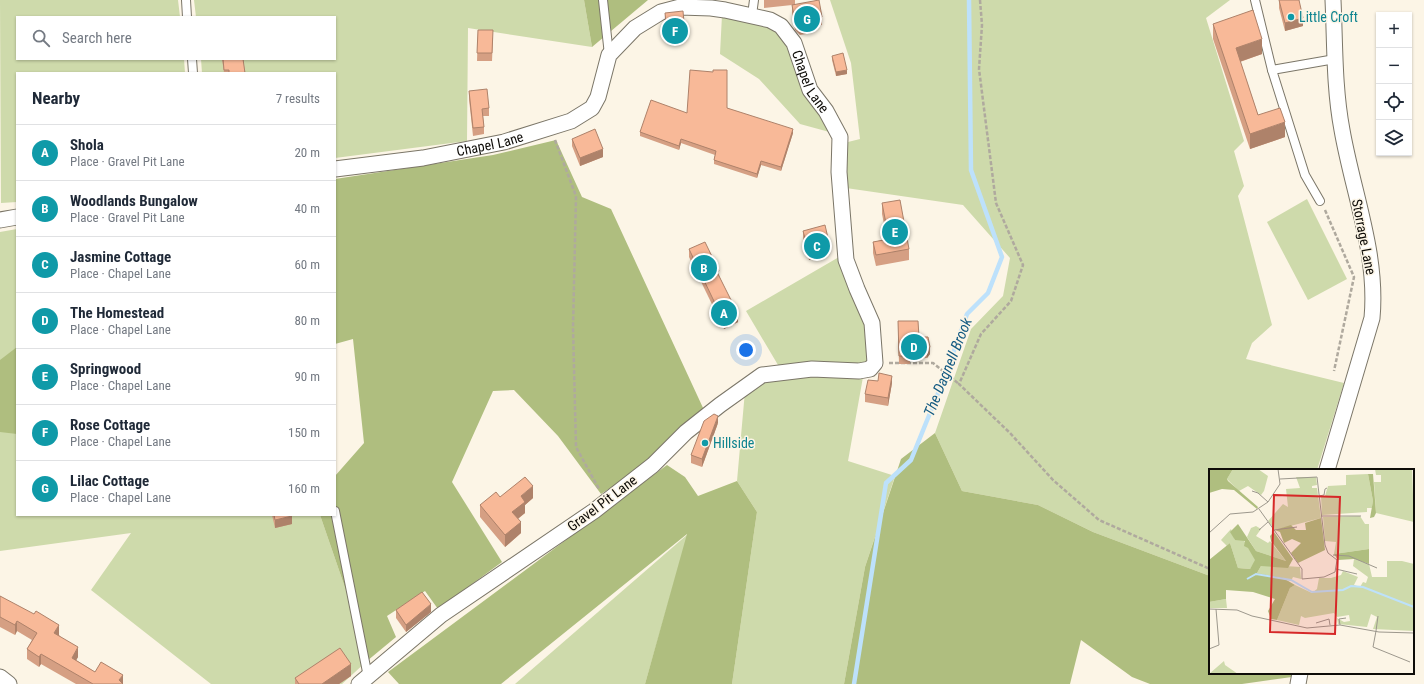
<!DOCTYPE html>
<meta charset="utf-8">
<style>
:root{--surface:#fff;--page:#f6f6f7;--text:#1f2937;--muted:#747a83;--line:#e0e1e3;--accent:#9d44b0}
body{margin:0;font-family:"Roboto Condensed",sans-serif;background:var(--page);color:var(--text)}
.controls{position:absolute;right:12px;top:12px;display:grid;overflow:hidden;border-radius:0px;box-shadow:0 1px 3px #0004}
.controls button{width:36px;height:36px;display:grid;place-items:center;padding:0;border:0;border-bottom:1px solid var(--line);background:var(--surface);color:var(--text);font:20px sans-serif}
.you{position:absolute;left:746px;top:350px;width:14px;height:14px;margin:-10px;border:3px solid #fff;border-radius:50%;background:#1a73e8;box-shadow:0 0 0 6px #1a73e833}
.badge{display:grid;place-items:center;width:26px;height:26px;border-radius:50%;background:var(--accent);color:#fff;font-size:13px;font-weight:700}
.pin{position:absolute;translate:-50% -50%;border:2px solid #fff;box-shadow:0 1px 4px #0006}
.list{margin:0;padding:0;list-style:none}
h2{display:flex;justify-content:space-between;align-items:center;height:52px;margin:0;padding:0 16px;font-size:17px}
h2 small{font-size:13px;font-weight:400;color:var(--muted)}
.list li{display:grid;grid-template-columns:26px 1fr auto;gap:12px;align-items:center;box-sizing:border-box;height:56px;padding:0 16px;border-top:1px solid var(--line)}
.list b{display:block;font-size:15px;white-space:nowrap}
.list p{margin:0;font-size:13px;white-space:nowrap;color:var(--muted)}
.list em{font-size:13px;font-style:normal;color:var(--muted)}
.icon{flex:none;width:22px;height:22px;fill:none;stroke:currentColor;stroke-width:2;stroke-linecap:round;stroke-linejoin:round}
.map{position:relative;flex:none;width:1424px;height:684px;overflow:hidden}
.search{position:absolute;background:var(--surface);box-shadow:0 1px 3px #0004;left:16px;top:16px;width:320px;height:44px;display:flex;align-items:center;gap:10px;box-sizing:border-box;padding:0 14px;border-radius:0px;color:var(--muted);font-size:15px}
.panel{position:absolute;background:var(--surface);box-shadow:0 1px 3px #0004;left:16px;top:72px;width:320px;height:444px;border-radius:0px}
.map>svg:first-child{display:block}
.green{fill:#cedaab}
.forest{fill:#afbe7f}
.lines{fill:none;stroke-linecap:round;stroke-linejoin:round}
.stream{stroke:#bde1fb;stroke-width:4.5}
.service-casing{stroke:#7b7668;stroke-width:10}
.minor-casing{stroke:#7b7668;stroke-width:17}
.path{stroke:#afa99e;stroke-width:2.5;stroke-dasharray:4 2;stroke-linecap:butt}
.service{stroke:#fff;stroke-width:8}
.minor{stroke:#fff;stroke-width:15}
.wall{fill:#d59f83}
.shaded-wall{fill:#ae826a}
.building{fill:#f8b998;stroke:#ae826a}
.culture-dot{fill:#0f9aa8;stroke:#fcf5e6;stroke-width:1.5}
.labels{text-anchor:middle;stroke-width:3;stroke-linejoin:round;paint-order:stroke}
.culture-label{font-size:14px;fill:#0d838f;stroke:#fcf5e6;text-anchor:start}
.street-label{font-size:14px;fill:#0e0c08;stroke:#fcf5e6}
.water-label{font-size:15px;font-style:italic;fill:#135a82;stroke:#fcf5e6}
.inset-river{fill:none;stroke:#bde1fb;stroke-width:2}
.inset-road{fill:none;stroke:#9d988d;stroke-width:1}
.view{fill:#d62828;fill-opacity:0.15;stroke:#d62828;stroke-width:2}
.inset-edge{fill:none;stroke:#0e0c08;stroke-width:2}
</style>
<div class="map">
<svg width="1424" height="684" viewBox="0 0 1424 684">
<rect width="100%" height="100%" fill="#fcf5e6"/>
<g class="green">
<polygon points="0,0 178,0 180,17 17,17 17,59 184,59 185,73 17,73 17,202 1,203"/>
<polygon points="194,0 584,0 592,47 468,28 467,141 335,158 335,73 202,73 201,59 335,59 335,17 196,17"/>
<polygon points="830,0 1230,0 1206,18 1244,141 1234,151 1244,186 1238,196 1272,325 1252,343 1246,359 1344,383 1317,470 1210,470 1210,576 1093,532 1038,505 962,491 935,433 971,329 1003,296 1010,258 963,205 846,188 848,142 860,139 851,63"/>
<polygon points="722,15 758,20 786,38 799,68 811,104 833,133 800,124 759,79 720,54"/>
<polygon points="1307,199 1347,279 1308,300 1267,222"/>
<polygon points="17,229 17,515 320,515 352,608 367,661 342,684 211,684 91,590 131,533 0,551 0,232"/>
<path d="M 839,257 C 849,281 881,340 867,364 L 785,366 L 778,365 L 746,311 Z"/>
<polygon points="780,376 863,377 848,461 895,476 865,567 844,684 732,684 757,512 737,481 745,391 762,382"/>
<polygon points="688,534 645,684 515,684"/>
</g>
<g class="forest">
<polygon points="584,0 648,0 592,47"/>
<polygon points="556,140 582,197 611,209 704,410 640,469 601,494 558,436 514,390 493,391 452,482 502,562 438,609 425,591 387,616 396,637 367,661 352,608 320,515 335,515 335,476 364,443 353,339 335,344 335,179 493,155"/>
<polygon points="17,347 17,434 0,432 0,360"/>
<polygon points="935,433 962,491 1038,505 1093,532 1210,576 1210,673 1292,673 1292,677 1242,684 1150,684 1132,677 1081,640 1070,684 844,684 865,567 901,459"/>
<polygon points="667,465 685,477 698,496 737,481 757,512 732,684 645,684 687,534 501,684 399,684 388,672"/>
</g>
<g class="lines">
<polyline class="stream" points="854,684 886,483 911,460 945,376 967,314 988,293 1002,257 971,170 969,0"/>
<defs>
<g id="service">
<polyline points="186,0 187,17"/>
<polyline points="603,0 609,55"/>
<polyline points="1255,0 1272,70"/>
<polyline points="752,15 754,0"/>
<polyline points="192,59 193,73"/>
<polyline points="1320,201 1305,175 1272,70 1335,59"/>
<polyline points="335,511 368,677"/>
</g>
<g id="minor">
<path id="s1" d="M 335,169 L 423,158 L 504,142 L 571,121 L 592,108 L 598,97 L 609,55 L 635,28 L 661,12 L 680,7 L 711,8 L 725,10 L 770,20 L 781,26 L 794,43 L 810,90 L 826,111 L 840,137 L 839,172 L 846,260 L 857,289 L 872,323 L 875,363 L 870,369 L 859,371 L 812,369 L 762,375 L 720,405 L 686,432 L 653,465 L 594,511 L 441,615 L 359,684"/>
<polyline points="0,220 17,217"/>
<path d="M 1327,470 L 1372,318 C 1378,254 1353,193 1342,130 C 1334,88 1335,43 1333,0"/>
<polyline points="0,677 9,684"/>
<polyline points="1298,684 1300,673"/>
</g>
</defs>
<use href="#service" class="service-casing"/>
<use href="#minor" class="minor-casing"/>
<g class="path">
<polyline points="980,0 982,25 979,69 996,203 1023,265 1011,301 981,334 959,384 1010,433 1053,480 1099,520 1210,569"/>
<polyline points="555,140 576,196 573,328 576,447 599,489"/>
<polyline points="1325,210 1354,277 1334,371"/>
<polyline points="889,363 933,363 959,384"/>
</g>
<use href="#service" class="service"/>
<use href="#minor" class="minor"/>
</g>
<g class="wall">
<polygon points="764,0 795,0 795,5 822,17 822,25 811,27 811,33 800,35 795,30 792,13 792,5 764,8"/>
<polygon points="1279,0 1303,26 1285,31 1279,8"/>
<polygon points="665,13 685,34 685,42 667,44 665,21"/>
<polygon points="1213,24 1262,54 1240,62 1258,115 1285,137 1250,149 1213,39"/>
<polygon points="478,30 493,38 492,61 477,61"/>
<polygon points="832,56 847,74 836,76 832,60"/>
<polygon points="222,59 243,59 245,73 224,73"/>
<polygon points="469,91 489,108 489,116 483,116 484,127 484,134 473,136 469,99"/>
<polygon points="727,108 793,133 781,171 761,165 757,178 714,164 714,160 715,155 681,143 679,150 640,136 640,132 687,113"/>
<polygon points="572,139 603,157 580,166 572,146"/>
<polygon points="882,203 909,249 909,260 876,266 873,253 873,242 887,239 882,214"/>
<polygon points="803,231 830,254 809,260 803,238"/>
<polygon points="689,249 719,275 738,322 724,329 689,257"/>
<polygon points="898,321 919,337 930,354 927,358 910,359 910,364 899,364"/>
<polygon points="892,383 888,406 865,402 865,394"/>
<polygon points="718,423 702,467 691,463 691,455"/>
<polygon points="500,497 533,498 525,505 525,513 518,519 521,533 505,547 480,517 480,505"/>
<polygon points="272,515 292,515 292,524 275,528"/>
<polygon points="0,596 59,635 78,657 76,660 95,672 123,684 76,684 41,664 39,667 27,659 27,649 32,640 17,631 15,635 0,627"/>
<polygon points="396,610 431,612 406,632 396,618"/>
<polygon points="351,676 339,684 295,684 295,678"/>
</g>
<g class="shaded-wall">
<polygon points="1303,18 1303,26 1285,31 1285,23"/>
<polygon points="1262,39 1262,54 1236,63 1236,48"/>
<polygon points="847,70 847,74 836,76 836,72"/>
<polygon points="1285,122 1285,137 1250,149 1250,134"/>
<polygon points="793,129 793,133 781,171 781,167"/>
<polygon points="681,139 681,143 679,150 679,146"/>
<polygon points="603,149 603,157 580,166 580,158"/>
<polygon points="761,161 761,165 757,178 757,174"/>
<polygon points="830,247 830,254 809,260 809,252"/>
<polygon points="738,314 738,322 724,329 724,322"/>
<polygon points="930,347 930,354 927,358 927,351"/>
<polygon points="892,376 892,383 888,406 888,398"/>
<polygon points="718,416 718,423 702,467 702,459"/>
<polygon points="533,486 533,498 525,505 525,513 512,523 512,512 521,496"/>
<polygon points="292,516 292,524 275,528 275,520"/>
<polygon points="521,522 521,533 505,547 505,535"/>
<polygon points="431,604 431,612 406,632 406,625"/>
<polygon points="17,621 17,631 15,635 15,625"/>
<polygon points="59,625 59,635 54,643 54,633"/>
<polygon points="78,647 78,657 72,668 72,658"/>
<polygon points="41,654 41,664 39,667 39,657"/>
<polygon points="351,664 351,676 339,684 322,684"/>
<polygon points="123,675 123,684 119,680"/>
</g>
<g class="building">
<polygon points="819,0 822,17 809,19 811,26 800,28 795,22 792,5"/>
<polygon points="1279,0 1299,0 1303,18 1285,23"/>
<polygon points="1253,10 1262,39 1236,48 1258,115 1280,108 1285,122 1250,134 1213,24"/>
<polygon points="683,11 685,34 667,36 665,13"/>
<polygon points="478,30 493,30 492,53 477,53"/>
<polygon points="843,53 847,70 836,72 832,56"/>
<polygon points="223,59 243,59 245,73 229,73 229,70 224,70"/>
<polygon points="690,70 713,72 713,70 727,70 727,108 793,129 781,167 761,161 757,174 714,160 716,151 681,139 679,146 640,132 651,100 687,113"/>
<polygon points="487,89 489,108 482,109 484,127 473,128 469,91"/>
<polygon points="595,129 603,149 580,158 572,139"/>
<polygon points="900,200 909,249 876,255 873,242 889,239 882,203"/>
<polygon points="825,225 830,247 809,252 803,231"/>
<polygon points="705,242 719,271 717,272 738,314 724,322 689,249"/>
<polygon points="898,321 918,321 919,337 928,337 930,347 927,351 910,351 910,356 899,356"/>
<polygon points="879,373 892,376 888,398 865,394 868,380 878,381"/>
<polygon points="714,414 718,416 702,459 691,455 704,421"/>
<polygon points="525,477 533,486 521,496 525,502 512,512 521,522 505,535 480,505 496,492 500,497"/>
<polygon points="274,515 292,515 292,516 275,520"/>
<polygon points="422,592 431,604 406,625 396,610"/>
<polygon points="0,596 34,614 36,611 59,625 54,633 78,647 72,658 95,672 101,662 123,675 119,680 123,684 93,684 41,654 39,657 27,649 37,633 17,621 15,625 0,617"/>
<polygon points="340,648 351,664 322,684 299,684 295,678"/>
</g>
<g class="culture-dot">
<circle cx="1291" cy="17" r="4"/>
<circle cx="705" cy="443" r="4"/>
</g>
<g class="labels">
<g class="culture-label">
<text x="1299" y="22">Little Croft</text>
<text x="713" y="448">Hillside</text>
</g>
<g class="street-label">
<text dy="5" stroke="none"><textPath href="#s1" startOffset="577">Chapel Lane</textPath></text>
<text dy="5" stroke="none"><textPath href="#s1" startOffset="157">Chapel Lane</textPath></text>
<text transform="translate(1364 237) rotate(79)" y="5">Storrage Lane</text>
<text transform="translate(602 503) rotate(-37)" y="5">Gravel Pit Lane</text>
</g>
<g class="water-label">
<text transform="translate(948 367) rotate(-68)" y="5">The Dagnell Brook</text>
</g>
</g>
<g transform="translate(1209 469)">
<rect width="205" height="205" fill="#fcf5e6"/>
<path d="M 24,0 L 49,0 L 59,7 L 55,22 L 52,26 L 39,17 L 30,22 L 18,10 ZM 166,0 L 203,0 L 205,53 L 167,44 L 165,13 L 172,13 L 172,6 L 167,6 ZM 159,5 L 164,32 L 163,39 L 158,39 L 158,43 L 113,46 L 112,27 L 116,27 L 119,17 L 137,16 L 137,6 ZM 87,8 L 107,8 L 108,16 L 103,17 L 103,19 L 108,19 L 112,49 L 66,61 L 59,52 L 74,35 L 79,38 L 77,20 L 91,19 ZM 151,47 L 156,55 L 160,55 L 160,80 L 125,85 L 127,73 L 116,72 L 114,48 ZM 47,57 L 52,60 L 47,67 L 59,74 L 61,72 L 77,92 L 47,82 L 38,68 L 42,59 ZM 22,60 L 26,71 L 34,70 L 47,91 L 41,100 L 29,99 L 21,74 L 18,77 L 12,71 ZM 145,90 L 160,95 L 163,108 L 178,108 L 178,92 L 193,92 L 205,95 L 205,162 L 164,160 L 168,148 L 162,145 L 158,158 L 129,155 L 128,149 L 135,153 L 141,152 L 140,146 L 128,148 L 125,144 L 96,149 L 92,147 L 90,156 L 68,151 L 81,119 L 86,116 L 103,124 L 108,120 L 110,109 L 122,109 L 132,106 L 134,102 L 149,108 L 145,116 L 151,118 L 154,113 L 157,114 L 159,108 L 144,97 ZM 62,96 L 91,98 L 92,110 L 84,108 L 82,112 L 48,104 L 52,97 ZM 17,130 L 18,139 L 0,139 L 0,133 ZM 15,192 L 16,196 L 29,205 L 0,205 Z" fill="#cedaab"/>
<path d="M 0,0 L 24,0 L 18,10 L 19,12 L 49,38 L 48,40 L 25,21 L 13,20 L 0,24 ZM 159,5 L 164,5 L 167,44 L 165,48 L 161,49 L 164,32 ZM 112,49 L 116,81 L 89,94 L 82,84 L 92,74 L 83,70 L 75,74 L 71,63 L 66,61 L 82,56 L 87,61 L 97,61 L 96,54 ZM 29,55 L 47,82 L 77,92 L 62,72 L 61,67 L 65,63 L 84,90 L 79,99 L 52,97 L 48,104 L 74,109 L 86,116 L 81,119 L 68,151 L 62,150 L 59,142 L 66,130 L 44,123 L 17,121 L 17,130 L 0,133 L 0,91 L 21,74 L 29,99 L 41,100 L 46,91 L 39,79 L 35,77 L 36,72 L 26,71 L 21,63 ZM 160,80 L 160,95 L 145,90 L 129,91 L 125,85 Z" fill="#afbe7f"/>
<path class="inset-river" d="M 38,110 L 47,105 L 82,111 L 103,123 L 134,121 L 142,117 L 154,118 L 205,138"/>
<path class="inset-road" d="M 43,22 L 49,24 L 59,33M 110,27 L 115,26 L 116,20 L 118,19M 50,40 L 93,100 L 93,110 L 115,108 L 126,103 L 128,91 L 119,84 L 116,76 L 108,8 L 71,10M 112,47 L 152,47M 50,61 L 59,53M 65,61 L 88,58M 0,64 L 21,45 L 44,43 L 59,33 L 71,15 L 69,0M 124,86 L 140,87 L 168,99M 127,100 L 148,105M 0,140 L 28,141 L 43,147 L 98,159 L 131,156 L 170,163 L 205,164M 107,154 L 120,150 L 121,156M 131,156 L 130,150 L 137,149M 167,162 L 164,178 L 201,193M 167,162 L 169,147M 0,180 L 10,176 L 7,140"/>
<path class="view" d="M 65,26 L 131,28 L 126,165 L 61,163 Z"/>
<rect width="205" height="205" class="inset-edge"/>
</g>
</svg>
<div class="controls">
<button>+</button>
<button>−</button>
<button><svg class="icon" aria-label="locate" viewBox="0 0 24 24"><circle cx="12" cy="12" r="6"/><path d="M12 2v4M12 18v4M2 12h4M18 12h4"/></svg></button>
<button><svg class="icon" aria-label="layers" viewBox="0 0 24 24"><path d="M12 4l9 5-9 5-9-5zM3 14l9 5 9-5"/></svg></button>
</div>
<div class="you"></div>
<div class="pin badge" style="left:724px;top:313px;background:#0f9aa8">A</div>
<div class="pin badge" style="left:704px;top:268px;background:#0f9aa8">B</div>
<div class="pin badge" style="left:817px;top:246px;background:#0f9aa8">C</div>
<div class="pin badge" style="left:914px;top:347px;background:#0f9aa8">D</div>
<div class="pin badge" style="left:895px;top:232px;background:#0f9aa8">E</div>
<div class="pin badge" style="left:675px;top:31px;background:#0f9aa8">F</div>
<div class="pin badge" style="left:807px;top:19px;background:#0f9aa8">G</div>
<div class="search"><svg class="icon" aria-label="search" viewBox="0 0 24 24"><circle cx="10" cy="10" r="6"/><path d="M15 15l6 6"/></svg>Search here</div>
<section class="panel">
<h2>Nearby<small>7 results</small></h2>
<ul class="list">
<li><span class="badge" style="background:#0f9aa8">A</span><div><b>Shola</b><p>Place · Gravel Pit Lane</p></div><em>20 m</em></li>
<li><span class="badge" style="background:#0f9aa8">B</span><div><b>Woodlands Bungalow</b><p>Place · Gravel Pit Lane</p></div><em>40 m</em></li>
<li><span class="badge" style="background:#0f9aa8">C</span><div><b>Jasmine Cottage</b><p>Place · Chapel Lane</p></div><em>60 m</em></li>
<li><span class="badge" style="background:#0f9aa8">D</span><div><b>The Homestead</b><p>Place · Chapel Lane</p></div><em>80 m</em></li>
<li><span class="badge" style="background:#0f9aa8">E</span><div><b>Springwood</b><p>Place · Chapel Lane</p></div><em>90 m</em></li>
<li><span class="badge" style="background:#0f9aa8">F</span><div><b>Rose Cottage</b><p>Place · Chapel Lane</p></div><em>150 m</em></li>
<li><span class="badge" style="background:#0f9aa8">G</span><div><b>Lilac Cottage</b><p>Place · Chapel Lane</p></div><em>160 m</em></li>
</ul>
</section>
</div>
